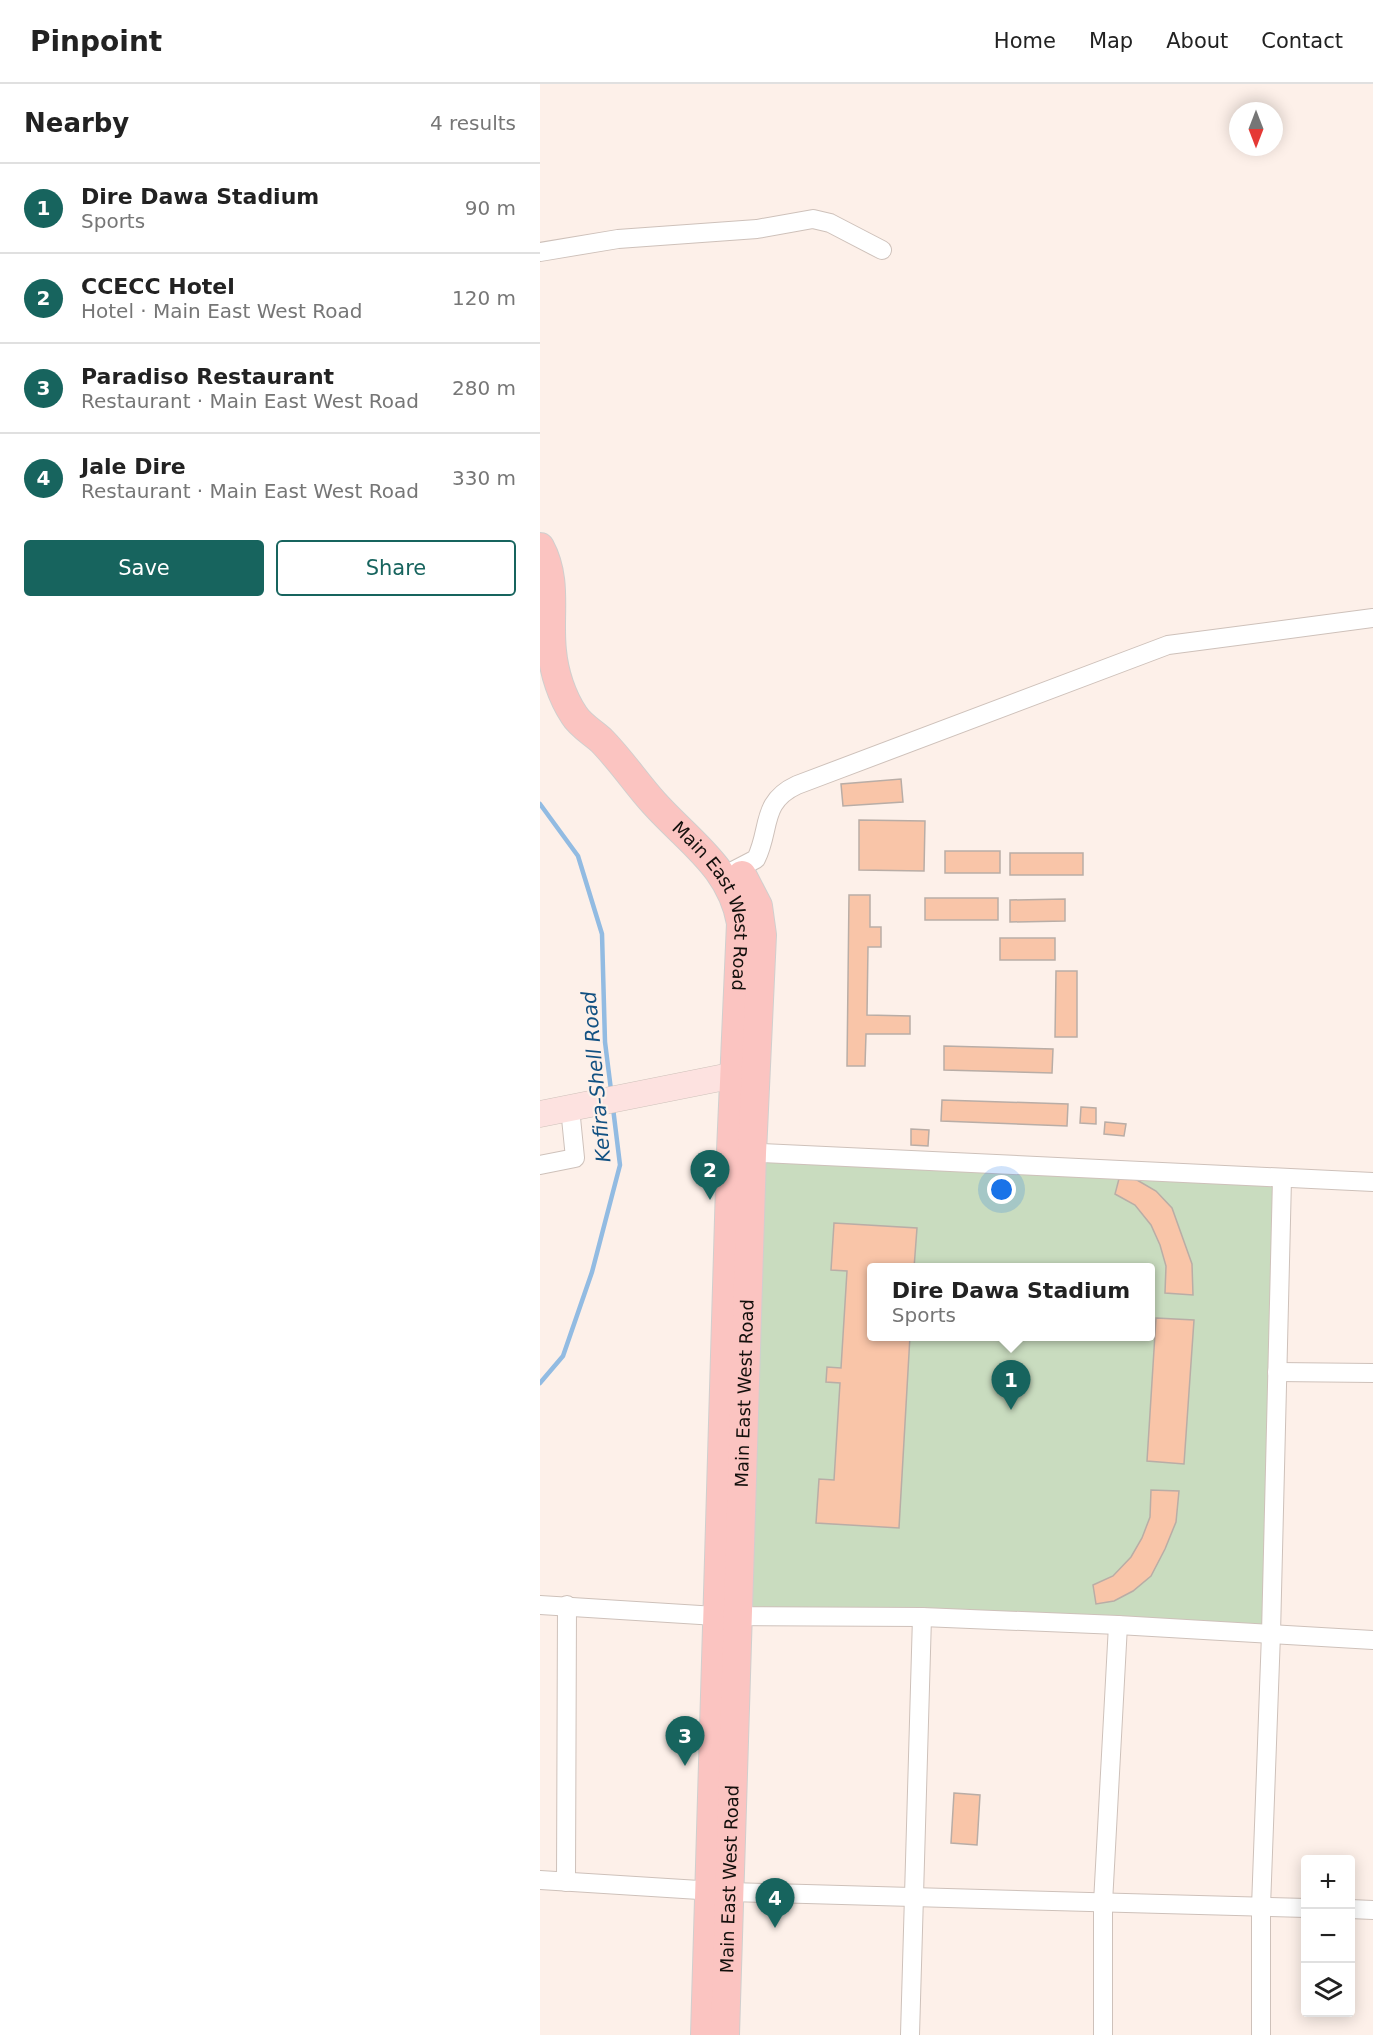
<!DOCTYPE html>
<meta charset="utf-8">
<style>
:root{--surface:#fff;--page:#f2f2f2;--text:#222;--muted:#767676;--line:#e0e0e0;--accent:#17645e}
body{margin:0;font-family:"DejaVu Sans",sans-serif;background:var(--page);color:var(--text)}
.controls{position:absolute;right:18px;bottom:18px;display:grid;overflow:hidden;border-radius:6px;box-shadow:0 3px 15px #0003}
.controls button{width:54px;height:54px;display:grid;place-items:center;padding:0;border:0;border-bottom:2px solid var(--line);background:var(--surface);color:var(--text);font:30px sans-serif}
.compass{position:absolute;left:689px;top:18px;width:54px;height:54px;border-radius:50%;background:var(--surface);box-shadow:0 3px 15px #0003;rotate:180deg}
.you{position:absolute;left:462px;top:1106px;width:21px;height:21px;margin:-15px;border:4px solid #fff;border-radius:50%;background:#1a73e8;box-shadow:0 0 0 9px #1a73e833}
.badge{display:grid;place-items:center;width:39px;height:39px;border-radius:50%;background:var(--accent);color:#fff;font-size:20px;font-weight:700}
.pin{position:absolute;translate:-50% -50px;filter:drop-shadow(0 2px 3px #0008)}
.pin::after{content:'';position:absolute;top:32px;width:21px;height:18px;background:inherit;clip-path:polygon(0 0,100% 0,50% 100%)}
.popup{position:absolute;left:327px;top:1179px;width:288px;height:78px;box-sizing:border-box;display:grid;place-content:center;border-radius:6px;background:var(--surface);filter:drop-shadow(0 2px 4px #0005);font-size:20px;white-space:nowrap;color:var(--muted)}
.popup b{font-size:22px;color:var(--text)}
.popup::after{content:'';position:absolute;left:50%;top:100%;margin-left:-12px;border:12px solid transparent;border-top-color:var(--surface)}
.list{margin:0;padding:0;list-style:none}
h2{display:flex;justify-content:space-between;align-items:center;height:78px;margin:0;padding:0 24px;font-size:26px}
h2 small{font-size:20px;font-weight:400;color:var(--muted)}
.list li{display:grid;grid-template-columns:39px 1fr auto;gap:18px;align-items:center;box-sizing:border-box;height:90px;padding:0 24px;border-top:2px solid var(--line)}
.list b{display:block;font-size:22px;white-space:nowrap}
.list p{margin:0;font-size:20px;white-space:nowrap;color:var(--muted)}
.list em{font-size:20px;font-style:normal;color:var(--muted)}
.actions{display:flex;gap:12px;padding:18px 24px}
.actions a{flex:1;padding:14px 0;border:2px solid var(--accent);border-radius:6px;text-align:center;font-size:21px;color:var(--accent)}
.actions .main{background:var(--accent);color:#fff}
.icon{flex:none;width:33px;height:33px;fill:none;stroke:currentColor;stroke-width:2;stroke-linecap:round;stroke-linejoin:round}
.map{position:relative;flex:none;width:833px;height:1951px;overflow:hidden}
header{display:flex;align-items:center;gap:36px;box-sizing:border-box;height:84px;padding:0 30px;background:var(--surface);border-bottom:2px solid var(--line)}
header strong{font-size:28px}
nav{display:flex;gap:33px;margin-inline-start:auto;font-size:21px}
main{display:flex}
aside{flex:1;background:var(--surface)}
.map>svg:first-child{display:block}
.green{fill:#c9dcbf;fill-rule:evenodd}
.lines{fill:none;stroke-linecap:round;stroke-linejoin:round}
.stream{stroke:#92bbe2;stroke-width:4.5}
.building{fill:#f9c5a8;stroke:#b9ada6;stroke-width:1.5}
.street-casing{stroke:#cec1ba;stroke-width:20}
.secondary-casing{stroke:#cec1ba;stroke-width:27}
.primary-casing{stroke:#d0cfce;stroke-width:30}
.street{stroke:#fff;stroke-width:18}
.secondary{stroke:#fde2e0;stroke-width:26}
.primary{stroke:#fbc4c1;stroke-width:28}
.labels{text-anchor:middle;stroke-width:4.5;stroke-linejoin:round;paint-order:stroke}
.street-label{font-size:18px;fill:#130f0c;stroke:#fdf0e9}
.water-label{font-size:20px;font-style:italic;fill:#125182;stroke:#fdf0e9}
</style>
<header>
<strong>Pinpoint</strong>
<nav><a>Home</a><a>Map</a><a>About</a><a>Contact</a></nav>
</header>
<main>
<aside>
<h2>Nearby<small>4 results</small></h2>
<ul class="list">
<li><span class="badge">1</span><div><b>Dire Dawa Stadium</b><p>Sports</p></div><em>90 m</em></li>
<li><span class="badge">2</span><div><b>CCECC Hotel</b><p>Hotel · Main East West Road</p></div><em>120 m</em></li>
<li><span class="badge">3</span><div><b>Paradiso Restaurant</b><p>Restaurant · Main East West Road</p></div><em>280 m</em></li>
<li><span class="badge">4</span><div><b>Jale Dire</b><p>Restaurant · Main East West Road</p></div><em>330 m</em></li>
</ul>
<div class="actions"><a class="main">Save</a><a>Share</a></div>
</aside>
<div class="map">
<svg width="833" height="1951" viewBox="0 0 833 1951">
<rect width="100%" height="100%" fill="#fdf0e9"/>
<path class="green" d="M 212,1069 L 742,1095 L 731,1550 L 200,1532 ZM 332,1184 L 610,1184 L 610,1252 L 332,1252 Z"/>
<g class="lines">
<g class="stream">
<polyline points="0,720 38,772 62,850 65,958 71,1006"/>
<polyline points="0,1299 23,1272 52,1188 80,1081 73,1024"/>
</g>
</g>
<g class="building">
<polygon points="361,695 363,718 303,722 301,700"/>
<polygon points="319,736 385,737 384,787 319,786"/>
<rect x="405" y="767" width="55" height="22"/>
<rect x="470" y="769" width="73" height="22"/>
<polygon points="309,811 330,811 330,843 341,843 341,863 328,863 327,931 370,932 370,950 326,950 325,982 307,982"/>
<rect x="385" y="814" width="73" height="22"/>
<polygon points="525,815 525,837 470,838 470,816"/>
<rect x="460" y="854" width="55" height="22"/>
<polygon points="516,887 537,887 537,953 515,953"/>
<polygon points="404,962 513,965 512,989 404,986"/>
<polygon points="402,1016 528,1020 527,1042 401,1037"/>
<polygon points="541,1023 556,1024 556,1040 540,1039"/>
<polygon points="565,1038 586,1040 584,1052 564,1050"/>
<polygon points="371,1045 389,1046 388,1062 371,1061"/>
<polygon points="580,1091 597,1096 616,1107 632,1124 652,1180 653,1211 625,1209 626,1182 620,1161 611,1141 595,1121 575,1110"/>
<polygon points="294,1139 377,1144 374,1184 332,1184 332,1252 370,1252 359,1444 276,1439 279,1395 294,1396 300,1299 286,1298 287,1283 301,1284 307,1187 291,1186"/>
<polygon points="616,1234 654,1236 644,1380 607,1377"/>
<polygon points="611,1406 639,1407 636,1438 625,1465 611,1492 593,1507 574,1517 556,1520 553,1501 573,1492 591,1473 602,1454 610,1433"/>
<polygon points="414,1709 440,1711 437,1761 411,1759"/>
</g>
<g class="lines">
<defs>
<g id="street">
<polyline points="0,168 78,155 217,145 273,135 290,139 342,166"/>
<path d="M 189,789 L 216,775 C 231,745 220,718 257,701 L 628,561 L 833,534"/>
<polyline points="202,1068 833,1098"/>
<polyline points="0,1081 35,1074 30,1024"/>
<polyline points="737,1288 833,1289"/>
<polyline points="0,1521 176,1532 382,1533 578,1541 833,1556"/>
<polyline points="0,1796 191,1808 766,1824"/>
<polyline points="26,1798 27,1521"/>
<polyline points="810,1825 833,1826"/>
<polyline points="370,1951 382,1533"/>
<polyline points="563,1951 563,1819 578,1541"/>
<polyline points="721,1951 721,1823 731,1550 742,1095"/>
</g>
<polyline id="secondary" points="0,1030 195,991 213,992"/>
<g id="primary">
<path id="s1" d="M 0,463 C 18,496 8,531 12,567 C 14,589 22,613 34,631 C 40,641 52,648 61,656 C 80,675 96,699 114,719 C 149,758 191,783 201,839 L 191,1067 L 165,1951"/>
<path id="s2" d="M 185,1951 L 212,1069 L 222,851 L 218,822 L 202,791"/>
</g>
</defs>
<use href="#street" class="street-casing"/>
<use href="#secondary" class="secondary-casing"/>
<use href="#primary" class="primary-casing"/>
<use href="#street" class="street"/>
<use href="#secondary" class="secondary"/>
<use href="#primary" class="primary"/>
</g>
<g class="labels">
<g class="street-label">
<text dy="6" stroke="none"><textPath href="#s1" startOffset="418">Main East West Road</textPath></text>
<text dy="6" stroke="none"><textPath href="#s2" startOffset="642">Main East West Road</textPath></text>
<text dy="6" stroke="none"><textPath href="#s2" startOffset="156">Main East West Road</textPath></text>
</g>
<g class="water-label">
<text transform="translate(56 993) rotate(-95)" y="7">Kefira-Shell Road</text>
</g>
</g>
</svg>
<div class="controls">
<button>+</button>
<button>−</button>
<button><svg class="icon" aria-label="layers" viewBox="0 0 24 24"><path d="M12 4l9 5-9 5-9-5zM3 14l9 5 9-5"/></svg></button>
</div>
<svg class="compass" viewBox="-18 -18 36 36"><path d="M0-13l5 13h-10z" fill="#e53935"/><path d="M0 13l5-13h-10z" fill="#767676"/></svg>
<div class="you"></div>
<div class="pin badge" style="left:471px;top:1326px">1</div>
<div class="popup"><b>Dire Dawa Stadium</b>Sports</div>
<div class="pin badge" style="left:170px;top:1116px">2</div>
<div class="pin badge" style="left:145px;top:1682px">3</div>
<div class="pin badge" style="left:235px;top:1844px">4</div>
</div>
</main>
